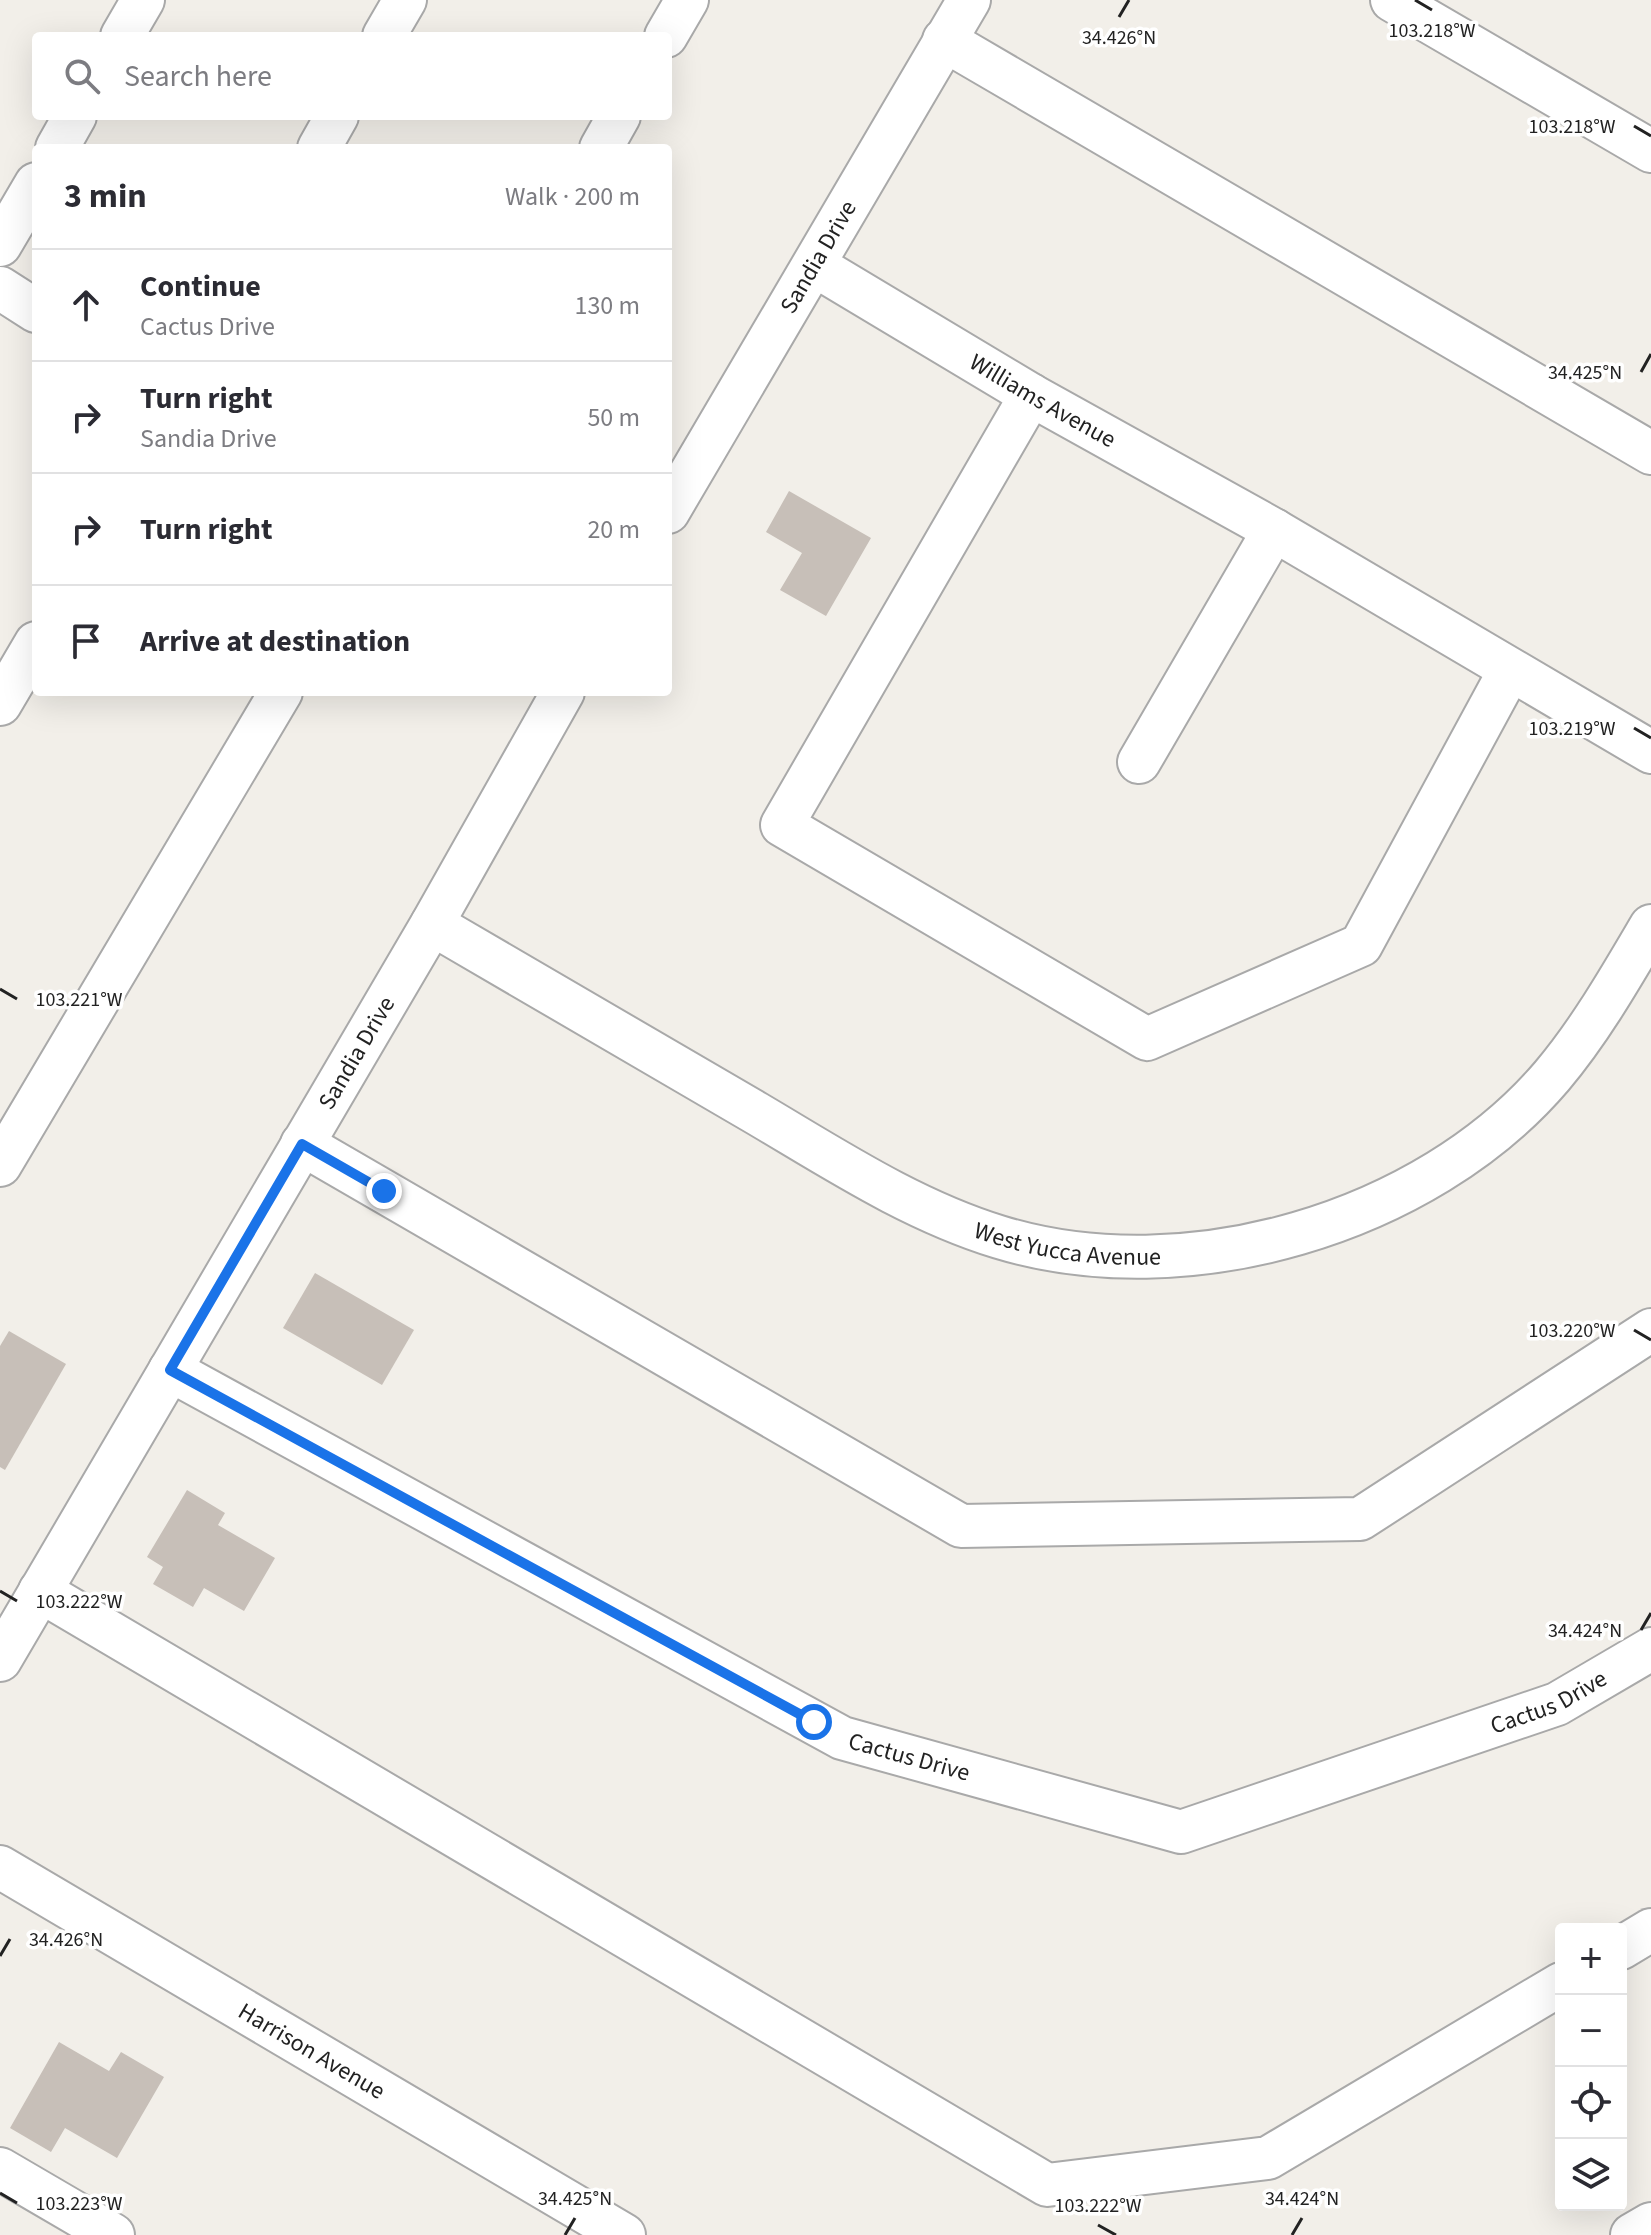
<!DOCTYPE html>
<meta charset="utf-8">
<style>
:root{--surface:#fff;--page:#f2f2f3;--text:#2b2b33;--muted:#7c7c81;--line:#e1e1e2}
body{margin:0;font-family:"Source Sans 3",sans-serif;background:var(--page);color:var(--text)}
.controls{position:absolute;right:24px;bottom:24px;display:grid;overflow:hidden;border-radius:8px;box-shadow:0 8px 32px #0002}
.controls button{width:72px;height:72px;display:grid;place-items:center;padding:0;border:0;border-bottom:2px solid var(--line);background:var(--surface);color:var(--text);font:40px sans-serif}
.stop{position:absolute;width:24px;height:24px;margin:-18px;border:6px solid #1a73e8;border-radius:50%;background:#fff}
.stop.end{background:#1a73e8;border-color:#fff;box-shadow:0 2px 8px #0008}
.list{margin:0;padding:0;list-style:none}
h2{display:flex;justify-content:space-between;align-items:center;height:104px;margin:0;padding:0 32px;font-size:34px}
h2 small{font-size:26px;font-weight:400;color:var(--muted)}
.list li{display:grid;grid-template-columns:52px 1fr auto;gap:24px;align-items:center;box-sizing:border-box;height:112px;padding:0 32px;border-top:2px solid var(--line)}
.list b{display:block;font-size:30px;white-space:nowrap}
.list p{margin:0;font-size:26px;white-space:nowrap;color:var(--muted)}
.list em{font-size:26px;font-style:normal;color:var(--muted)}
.icon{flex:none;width:44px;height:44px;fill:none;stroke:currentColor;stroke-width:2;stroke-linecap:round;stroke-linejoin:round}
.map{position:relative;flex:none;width:1651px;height:2235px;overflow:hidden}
.search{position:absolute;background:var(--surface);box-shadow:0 8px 32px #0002;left:32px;top:32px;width:640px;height:88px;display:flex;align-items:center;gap:20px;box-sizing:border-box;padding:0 28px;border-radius:8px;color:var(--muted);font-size:30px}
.panel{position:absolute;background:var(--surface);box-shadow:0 8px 32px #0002;left:32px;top:144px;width:640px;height:552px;border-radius:8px}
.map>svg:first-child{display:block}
.building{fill:#c7bfb8}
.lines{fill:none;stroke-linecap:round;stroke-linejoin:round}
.minor-casing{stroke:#a9a9a9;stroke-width:46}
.minor{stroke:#fff;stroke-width:42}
.route{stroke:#1a73e8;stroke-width:10}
.ticks{fill:none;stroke:#222;stroke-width:3}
.labels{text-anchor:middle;stroke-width:7;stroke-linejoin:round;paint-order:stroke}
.street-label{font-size:24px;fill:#222;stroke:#fff}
.ticks-label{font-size:20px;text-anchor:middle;fill:#222;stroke:#fff;stroke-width:7;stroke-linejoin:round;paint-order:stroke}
</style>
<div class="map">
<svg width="1651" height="2235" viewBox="0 0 1651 2235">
<rect width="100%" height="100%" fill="#f2efe9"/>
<g class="building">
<polygon points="789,491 871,538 826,616 780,590 802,553 766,532"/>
<polygon points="315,1273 414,1330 382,1385 283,1328"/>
<polygon points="9,1331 66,1364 5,1470 0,1467 0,1346"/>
<polygon points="187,1490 225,1513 218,1525 275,1558 244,1611 204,1588 193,1607 153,1584 163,1567 147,1557"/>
<polygon points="59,2042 109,2071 121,2052 164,2077 117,2158 65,2128 51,2152 10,2128"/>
</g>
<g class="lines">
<defs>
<g id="minor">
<polyline points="1392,0 1651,151"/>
<polyline points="122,36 143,0"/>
<polyline points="384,36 405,0"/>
<polyline points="666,36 687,0"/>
<polyline points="944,40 1651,453"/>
<polyline points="57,148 75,116"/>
<polyline points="319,148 337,116"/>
<polyline points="601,148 619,116"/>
<polyline points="0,245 36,184"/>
<path id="s1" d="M 814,265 L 1031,395 L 1274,530 L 1651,752"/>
<polyline points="0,288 36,311"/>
<polyline points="1031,395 782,825 1147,1039 1361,945 1510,670"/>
<path id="s2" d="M 668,512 L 969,0"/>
<polyline points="0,704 36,643"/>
<polyline points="1139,762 1274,530"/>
<path id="s3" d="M 432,924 C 540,987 648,1050 756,1113 C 834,1159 911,1210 999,1237 C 1185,1294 1426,1224 1552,1076 C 1590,1031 1621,977 1651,926"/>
<polyline points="302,1144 961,1526 1360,1519 1651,1330"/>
<polyline points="0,1165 281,692"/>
<path id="s4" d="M 170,1370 L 842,1738 L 1181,1832 L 1557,1704 L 1651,1649"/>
<polyline points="40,1591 1047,2185 1268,2158 1561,1984"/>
<path id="s5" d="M 0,1660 L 432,924 L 563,692"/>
<path id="s6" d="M 0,1867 L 624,2235"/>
<polyline points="1621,1948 1651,1930"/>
<polyline points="0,2169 113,2235"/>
<polyline points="1632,2235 1651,2224"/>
</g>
</defs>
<use href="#minor" class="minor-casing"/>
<use href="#minor" class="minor"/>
</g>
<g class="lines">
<polyline class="route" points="384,1191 302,1144 170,1370 814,1722"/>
</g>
<path class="ticks" d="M 1415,0 L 1432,10M 1119,17 L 1129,0M 1634,126 L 1651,136M 1641,372 L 1651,354M 1634,728 L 1651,738M 0,989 L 17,999M 1634,1330 L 1651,1340M 0,1591 L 17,1601M 1641,1630 L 1651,1613M 0,1956 L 10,1939M 0,2193 L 17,2203M 1098,2225 L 1116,2235M 565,2235 L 575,2218M 1292,2235 L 1302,2218"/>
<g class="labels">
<g class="street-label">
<text dy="8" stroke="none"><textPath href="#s2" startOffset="296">Sandia Drive</textPath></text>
<text dy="8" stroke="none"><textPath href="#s1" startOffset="266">Williams Avenue</textPath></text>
<text dy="8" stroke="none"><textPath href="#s5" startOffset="704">Sandia Drive</textPath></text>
<text dy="8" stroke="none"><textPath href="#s3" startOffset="718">West Yucca Avenue</textPath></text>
<text dy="8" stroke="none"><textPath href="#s4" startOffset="1508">Cactus Drive</textPath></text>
<text dy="8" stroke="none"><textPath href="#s4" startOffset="836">Cactus Drive</textPath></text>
<text dy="8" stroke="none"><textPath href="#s6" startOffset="362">Harrison Avenue</textPath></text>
</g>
</g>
<g class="ticks-label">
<text x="1432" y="37">103.218°W</text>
<text x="1119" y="44">34.426°N</text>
<text x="1572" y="133">103.218°W</text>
<text x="1585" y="379">34.425°N</text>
<text x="1572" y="735">103.219°W</text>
<text x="79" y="1006">103.221°W</text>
<text x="1572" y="1337">103.220°W</text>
<text x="79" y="1608">103.222°W</text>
<text x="1585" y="1637">34.424°N</text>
<text x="66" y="1946">34.426°N</text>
<text x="575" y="2205">34.425°N</text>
<text x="1302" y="2205">34.424°N</text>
<text x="79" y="2210">103.223°W</text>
<text x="1098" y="2212">103.222°W</text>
</g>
</svg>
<div class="controls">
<button>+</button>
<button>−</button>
<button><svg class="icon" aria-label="locate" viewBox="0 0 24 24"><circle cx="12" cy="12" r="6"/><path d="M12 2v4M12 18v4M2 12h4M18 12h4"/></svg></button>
<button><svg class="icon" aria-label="layers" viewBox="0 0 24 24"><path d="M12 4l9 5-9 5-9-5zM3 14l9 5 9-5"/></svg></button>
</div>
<div class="stop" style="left:814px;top:1722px"></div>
<div class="stop end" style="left:384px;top:1191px"></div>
<div class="search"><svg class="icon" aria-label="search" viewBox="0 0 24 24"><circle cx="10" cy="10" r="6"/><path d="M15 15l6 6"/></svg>Search here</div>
<section class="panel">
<h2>3 min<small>Walk · 200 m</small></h2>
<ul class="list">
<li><svg class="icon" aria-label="ahead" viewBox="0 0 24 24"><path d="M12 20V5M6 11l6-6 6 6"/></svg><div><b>Continue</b><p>Cactus Drive</p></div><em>130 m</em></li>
<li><svg class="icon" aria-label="right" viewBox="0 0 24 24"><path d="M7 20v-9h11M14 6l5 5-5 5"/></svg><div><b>Turn right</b><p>Sandia Drive</p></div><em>50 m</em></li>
<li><svg class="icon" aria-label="right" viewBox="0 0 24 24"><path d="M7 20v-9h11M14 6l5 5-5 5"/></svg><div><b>Turn right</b></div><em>20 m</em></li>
<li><svg class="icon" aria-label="arrive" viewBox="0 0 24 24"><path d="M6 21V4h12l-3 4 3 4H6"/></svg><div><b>Arrive at destination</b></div></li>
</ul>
</section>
</div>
